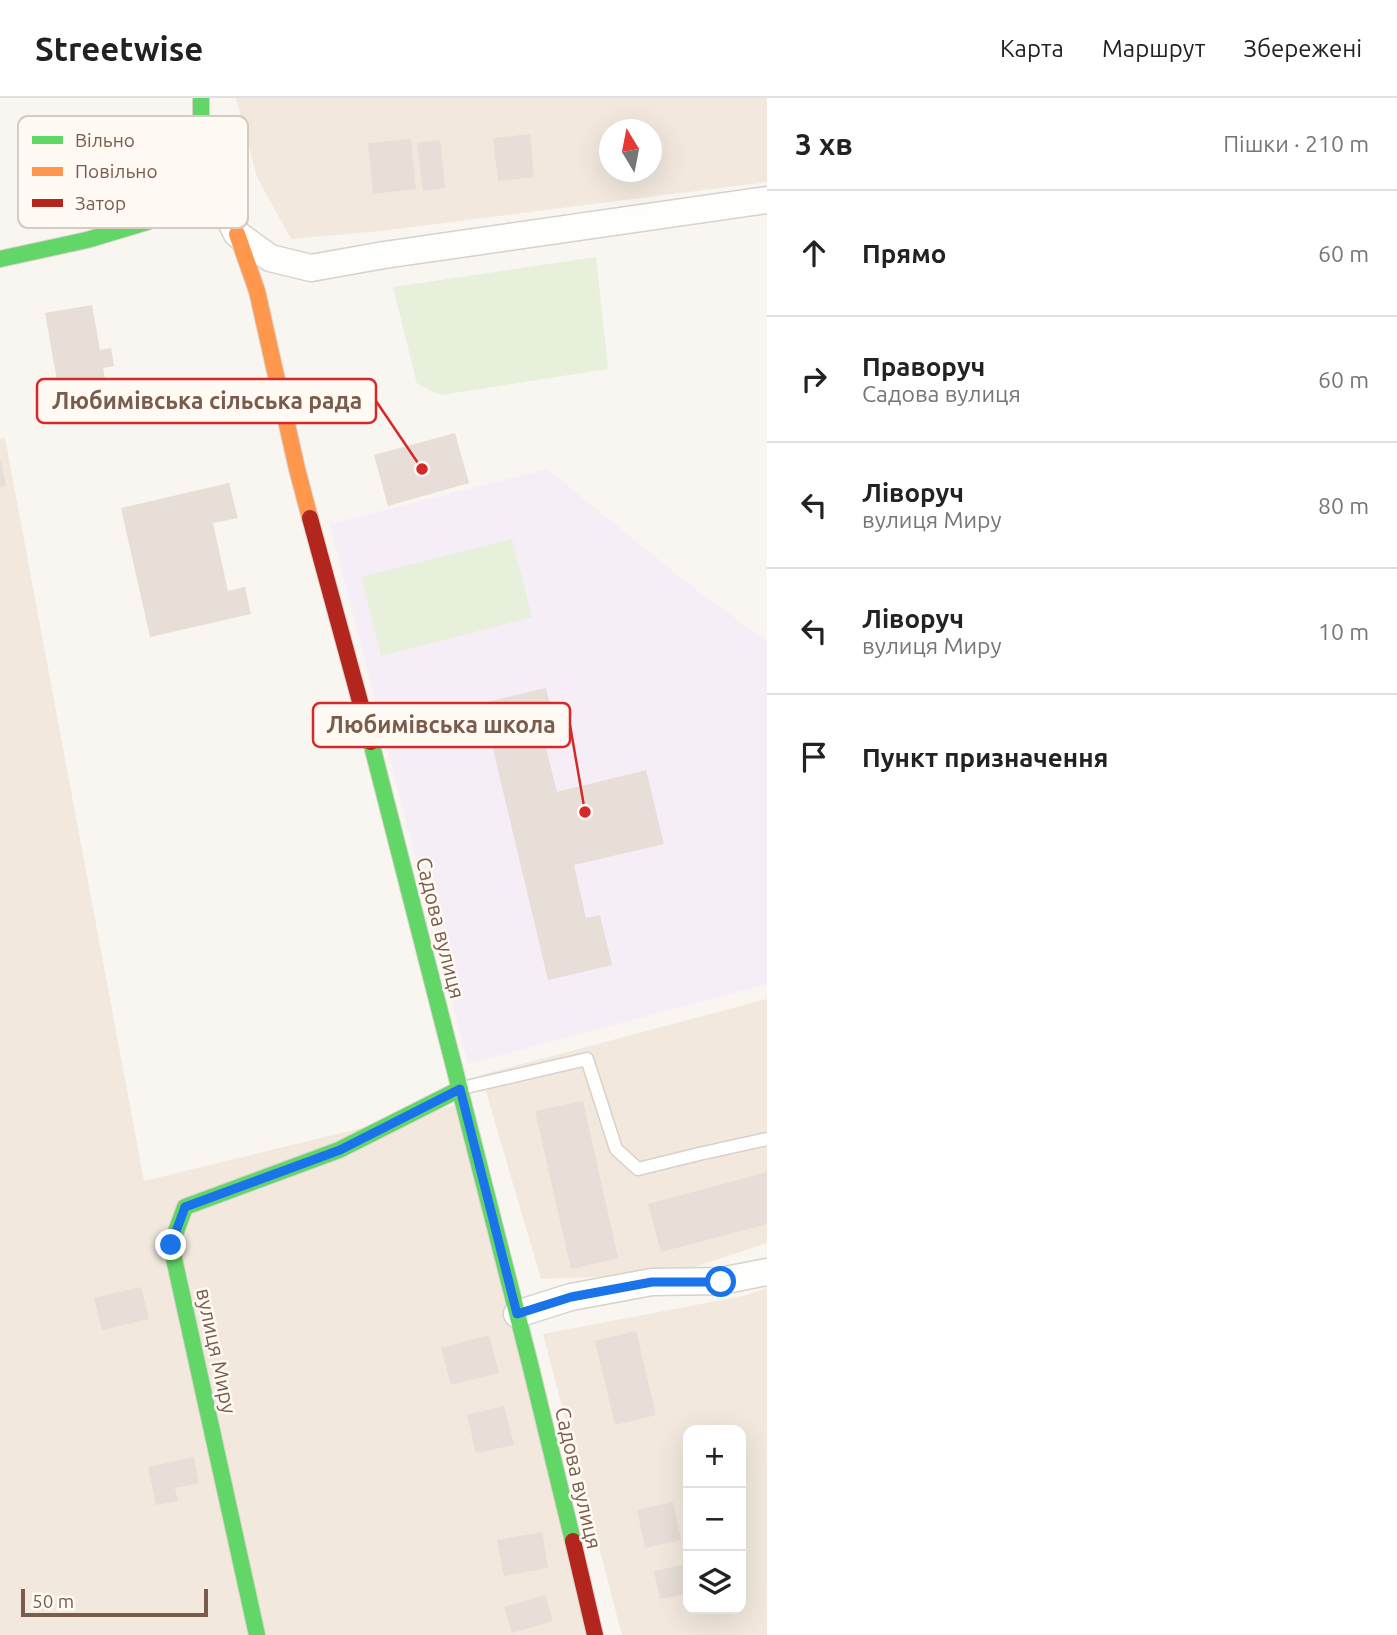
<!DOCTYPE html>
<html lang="uk">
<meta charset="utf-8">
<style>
:root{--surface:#fff;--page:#f2f2f2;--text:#222;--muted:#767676;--line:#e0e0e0}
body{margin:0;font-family:Ubuntu,sans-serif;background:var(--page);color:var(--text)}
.controls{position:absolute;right:21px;bottom:21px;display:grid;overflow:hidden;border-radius:14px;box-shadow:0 7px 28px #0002}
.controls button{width:63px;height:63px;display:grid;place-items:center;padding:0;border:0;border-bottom:2px solid var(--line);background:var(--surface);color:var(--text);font:35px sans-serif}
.compass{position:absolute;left:599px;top:21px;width:63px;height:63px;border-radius:50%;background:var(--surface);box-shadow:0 7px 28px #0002;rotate:350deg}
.scale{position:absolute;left:21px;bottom:18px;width:187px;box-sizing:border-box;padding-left:7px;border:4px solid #7a5c4d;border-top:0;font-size:19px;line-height:24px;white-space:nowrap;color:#7a5c4d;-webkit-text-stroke:5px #fffaf3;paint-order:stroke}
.stop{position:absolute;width:21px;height:21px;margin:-16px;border:5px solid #1a73e8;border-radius:50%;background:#fff}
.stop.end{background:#1a73e8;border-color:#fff;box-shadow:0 2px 7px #0008}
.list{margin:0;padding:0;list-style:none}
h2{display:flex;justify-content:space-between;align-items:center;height:91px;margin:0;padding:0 28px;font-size:30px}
h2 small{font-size:23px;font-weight:400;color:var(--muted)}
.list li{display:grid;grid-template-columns:46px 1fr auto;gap:21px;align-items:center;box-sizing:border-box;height:126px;padding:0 28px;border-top:2px solid var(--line)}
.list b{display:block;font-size:26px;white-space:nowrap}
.list p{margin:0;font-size:23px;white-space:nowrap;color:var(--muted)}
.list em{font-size:23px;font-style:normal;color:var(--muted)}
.icon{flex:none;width:38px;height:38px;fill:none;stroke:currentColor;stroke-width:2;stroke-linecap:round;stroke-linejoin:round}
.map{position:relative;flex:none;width:767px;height:1537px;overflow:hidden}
header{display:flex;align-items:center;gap:42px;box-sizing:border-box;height:98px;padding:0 35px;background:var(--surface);border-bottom:2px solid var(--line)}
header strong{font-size:33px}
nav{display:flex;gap:38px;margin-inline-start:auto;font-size:24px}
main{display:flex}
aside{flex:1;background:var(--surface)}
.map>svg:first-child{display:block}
.residential{fill:#f2e8de;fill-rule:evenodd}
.education{fill:#f6eef6}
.green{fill:#e7f0db}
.building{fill:#e6ded7}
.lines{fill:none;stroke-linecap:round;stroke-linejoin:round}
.lane-casing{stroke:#d7d1cb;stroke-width:15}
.street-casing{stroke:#d7d1cb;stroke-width:29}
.fast-casing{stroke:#d9d2cb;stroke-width:18}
.slow-casing{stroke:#d9d2cb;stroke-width:18}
.jam-casing{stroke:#d9d2cb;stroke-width:18}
.lane{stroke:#fefefd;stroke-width:12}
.street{stroke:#fefefd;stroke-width:26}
.fast{stroke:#63d668;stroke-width:16}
.slow{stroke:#ff974d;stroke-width:16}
.jam{stroke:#b3261e;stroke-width:16}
.route{stroke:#1a73e8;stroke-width:9}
.labels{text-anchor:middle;stroke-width:5;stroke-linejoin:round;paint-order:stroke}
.street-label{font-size:21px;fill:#7a5c4d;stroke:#fffaf3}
.key{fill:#fffaf3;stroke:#d7cbc1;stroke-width:2}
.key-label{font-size:19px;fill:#7a5c4d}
.leader{fill:none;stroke:#d62828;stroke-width:2.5}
.callout-dot{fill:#d62828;stroke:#fffaf3;stroke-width:2.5}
.callout{fill:#fffaf3;stroke:#d62828;stroke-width:2.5}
.callout-label{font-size:23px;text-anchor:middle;font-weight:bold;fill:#7a5c4d}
</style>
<header>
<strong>Streetwise</strong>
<nav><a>Карта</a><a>Маршрут</a><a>Збережені</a></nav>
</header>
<main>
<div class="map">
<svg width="767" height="1537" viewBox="0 0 767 1537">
<rect width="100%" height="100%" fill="#f9f5f0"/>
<g class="residential">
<path d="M 236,0 L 767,0 L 767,84 L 380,133 L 291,141 L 257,79 ZM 610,32 L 652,32 L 652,74 L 610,74 Z"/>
<polygon points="5,340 144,1083 456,1007 592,1537 0,1537 0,341"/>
<polygon points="767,901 767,1145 673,1176 541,1181 481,977"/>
<path d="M 767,1190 L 767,1537 L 622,1537 L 543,1236 L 743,1198 ZM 688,1332 L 741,1332 L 741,1511 L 688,1511 Z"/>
</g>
<polygon class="education" points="547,371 695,491 767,543 767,886 468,966 330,426"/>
<g class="green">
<polygon points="596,159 608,271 441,297 417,286 393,189"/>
<polygon points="512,441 532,519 381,558 361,479"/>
</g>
<g class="building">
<polygon points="530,36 534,79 498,83 493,40"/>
<polygon points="411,41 416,91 373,96 368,45"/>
<polygon points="440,42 445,90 423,93 417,45"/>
<polygon points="92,207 100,252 111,250 114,268 103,270 111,313 64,322 45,215"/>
<polygon points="455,335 469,385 388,408 374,357"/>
<polygon points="0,362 1,362 6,388 0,389"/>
<polygon points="229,385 238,420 213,425 228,493 245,489 251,516 150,539 121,410"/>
<polygon points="546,590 559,643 545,646 557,694 646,672 664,746 574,767 586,820 600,817 612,867 548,882 482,605"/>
<polygon points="583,1003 618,1160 571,1171 535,1013"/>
<polygon points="767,1074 767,1126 661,1154 648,1106"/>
<polygon points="141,1189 149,1221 102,1232 94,1200"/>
<polygon points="636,1233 656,1317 615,1327 595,1243"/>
<polygon points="489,1237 499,1275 451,1287 441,1250"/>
<polygon points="504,1308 514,1347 476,1355 467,1317"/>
<polygon points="194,1359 199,1385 175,1390 178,1403 156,1407 148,1369"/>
<polygon points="673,1404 681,1442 645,1450 637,1412"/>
<polygon points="542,1434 548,1470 504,1478 497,1442"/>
<polygon points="688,1466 688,1508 684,1496 660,1501 654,1473"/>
<polygon points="545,1497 553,1523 512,1535 504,1509"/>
</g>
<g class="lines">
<defs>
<polyline id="lane" points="462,990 587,961 616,1051 638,1071 699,1056 767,1041"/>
<g id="street">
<polyline points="201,63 237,136 270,160 311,170 384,157 767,102"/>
<polyline points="517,1216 571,1199 652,1184 721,1183 767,1174"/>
</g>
<g id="fast">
<polyline points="0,161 87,142 147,124 178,100 201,63 201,0"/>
<polyline points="371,644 530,1266 573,1443"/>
<polyline points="257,1537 171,1147 185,1109 339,1052 460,991"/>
</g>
<polyline id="slow" points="237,136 257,193 297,371 310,420"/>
<g id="jam">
<polyline points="310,420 371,644"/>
<polyline points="573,1443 595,1537"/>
</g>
</defs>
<use href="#lane" class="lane-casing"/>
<use href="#street" class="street-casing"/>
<use href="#fast" class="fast-casing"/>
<use href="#slow" class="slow-casing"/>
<use href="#jam" class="jam-casing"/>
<use href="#lane" class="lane"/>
<use href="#street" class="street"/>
<use href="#fast" class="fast"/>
<use href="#slow" class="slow"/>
<use href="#jam" class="jam"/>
</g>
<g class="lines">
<polyline class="route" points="171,1147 185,1109 340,1052 460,991 517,1216 571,1199 652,1184 721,1184"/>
</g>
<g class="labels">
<g class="street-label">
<text transform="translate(440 830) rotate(76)" y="7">Садова вулиця</text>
<text transform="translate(216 1253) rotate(78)" y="7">вулиця Миру</text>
<text transform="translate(578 1380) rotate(77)" y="7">Садова вулиця</text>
</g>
</g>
<rect x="18" y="18" width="230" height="112" rx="10" class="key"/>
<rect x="32" y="38" width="31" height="8" fill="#63d668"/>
<rect x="32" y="69" width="31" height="9" fill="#ff974d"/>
<rect x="32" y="101" width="31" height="8" fill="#b3261e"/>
<g class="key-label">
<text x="75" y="49">Вільно</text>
<text x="75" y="80">Повільно</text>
<text x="75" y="112">Затор</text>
</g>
<path class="leader" d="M422 371L376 303M585 714L570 627"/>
<g class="callout-dot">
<circle cx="422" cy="371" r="7"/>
<circle cx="585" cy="714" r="7"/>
</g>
<g class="callout">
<rect x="37" y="281" width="339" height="44" rx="7"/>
<rect x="313" y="605" width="257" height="44" rx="7"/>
</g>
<g class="callout-label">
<text x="207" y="311">Любимівська сільська рада</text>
<text x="441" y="635">Любимівська школа</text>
</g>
</svg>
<div class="controls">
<button>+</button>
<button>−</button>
<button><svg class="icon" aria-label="layers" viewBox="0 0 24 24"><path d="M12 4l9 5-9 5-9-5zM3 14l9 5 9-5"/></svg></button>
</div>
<svg class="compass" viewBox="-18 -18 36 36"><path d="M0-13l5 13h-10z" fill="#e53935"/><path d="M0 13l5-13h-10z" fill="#767676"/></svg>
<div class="scale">50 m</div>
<div class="stop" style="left:721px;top:1184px"></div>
<div class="stop end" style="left:171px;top:1147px"></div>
</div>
<aside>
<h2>3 хв<small>Пішки · 210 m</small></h2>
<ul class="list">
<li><svg class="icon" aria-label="ahead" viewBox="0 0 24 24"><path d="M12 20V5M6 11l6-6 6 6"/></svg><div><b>Прямо</b></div><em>60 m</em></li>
<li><svg class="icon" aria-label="right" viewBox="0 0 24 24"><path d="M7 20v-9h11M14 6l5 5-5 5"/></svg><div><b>Праворуч</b><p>Садова вулиця</p></div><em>60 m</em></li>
<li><svg class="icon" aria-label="left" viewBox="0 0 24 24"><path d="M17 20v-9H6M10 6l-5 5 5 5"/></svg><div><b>Ліворуч</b><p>вулиця Миру</p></div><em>80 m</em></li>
<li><svg class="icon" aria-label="left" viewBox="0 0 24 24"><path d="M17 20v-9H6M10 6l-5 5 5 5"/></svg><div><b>Ліворуч</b><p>вулиця Миру</p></div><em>10 m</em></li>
<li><svg class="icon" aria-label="arrive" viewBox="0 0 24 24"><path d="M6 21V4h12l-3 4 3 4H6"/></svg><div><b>Пункт призначення</b></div></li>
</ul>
</aside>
</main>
